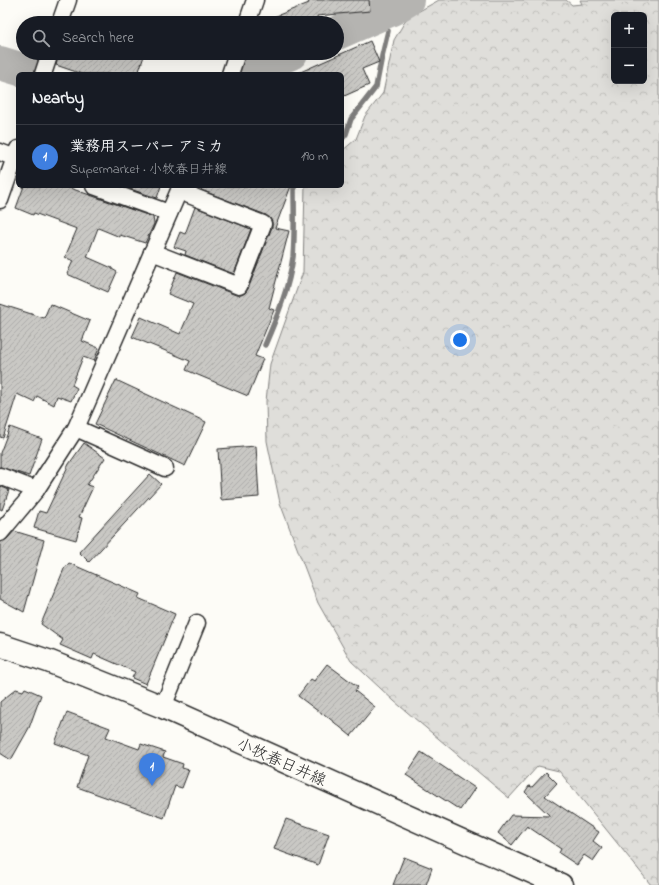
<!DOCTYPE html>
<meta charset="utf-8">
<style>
:root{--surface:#171b24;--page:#242831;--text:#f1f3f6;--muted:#9ea1a6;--line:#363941;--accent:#ea580c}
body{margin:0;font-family:"Indie Flower","Klee One",sans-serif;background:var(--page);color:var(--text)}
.controls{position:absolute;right:12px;top:12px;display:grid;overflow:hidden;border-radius:6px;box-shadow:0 4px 16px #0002}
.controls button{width:36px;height:36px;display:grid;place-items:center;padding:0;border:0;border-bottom:1px solid var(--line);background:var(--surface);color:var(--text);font:20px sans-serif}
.you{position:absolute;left:460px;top:340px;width:14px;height:14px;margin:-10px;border:3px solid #fff;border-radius:50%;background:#1a73e8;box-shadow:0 0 0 6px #1a73e833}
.badge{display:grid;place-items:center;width:26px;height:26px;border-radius:50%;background:var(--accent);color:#fff;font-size:13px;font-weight:700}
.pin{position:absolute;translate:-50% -33px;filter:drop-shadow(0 1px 2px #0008)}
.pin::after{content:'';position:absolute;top:21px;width:14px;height:12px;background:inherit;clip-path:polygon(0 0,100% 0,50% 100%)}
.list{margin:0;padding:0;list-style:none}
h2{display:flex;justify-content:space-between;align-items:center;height:52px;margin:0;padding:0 16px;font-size:17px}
h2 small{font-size:13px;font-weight:400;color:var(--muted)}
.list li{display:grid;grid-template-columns:26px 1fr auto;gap:12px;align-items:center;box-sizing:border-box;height:64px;padding:0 16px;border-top:1px solid var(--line)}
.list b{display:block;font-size:15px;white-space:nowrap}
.list p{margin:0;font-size:13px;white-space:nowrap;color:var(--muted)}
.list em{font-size:13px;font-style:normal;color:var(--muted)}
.icon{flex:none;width:22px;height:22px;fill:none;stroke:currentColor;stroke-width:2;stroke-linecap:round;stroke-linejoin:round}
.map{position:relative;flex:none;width:659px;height:885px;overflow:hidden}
.search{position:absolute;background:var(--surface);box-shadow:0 4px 16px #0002;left:16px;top:16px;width:328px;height:44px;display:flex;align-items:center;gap:10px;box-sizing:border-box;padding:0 14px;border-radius:22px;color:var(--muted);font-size:15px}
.panel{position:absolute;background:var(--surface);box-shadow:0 4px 16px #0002;left:16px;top:72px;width:328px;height:116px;border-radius:6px}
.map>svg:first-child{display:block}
.forest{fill:url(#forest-crowns);stroke:#858482;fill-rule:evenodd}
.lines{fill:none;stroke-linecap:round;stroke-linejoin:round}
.stream{stroke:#7e7d7b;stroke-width:5.5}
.river{stroke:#b5b4b1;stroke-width:34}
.building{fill:url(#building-hatch);stroke:#2b2b2b}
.street-casing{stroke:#2b2b2b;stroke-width:19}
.secondary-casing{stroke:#2b2b2b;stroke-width:25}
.street{stroke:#fdfcf7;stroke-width:16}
.secondary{stroke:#fdfcf7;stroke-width:22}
.labels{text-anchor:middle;stroke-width:3;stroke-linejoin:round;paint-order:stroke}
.street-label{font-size:16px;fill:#2b2b2b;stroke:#fdfcf7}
</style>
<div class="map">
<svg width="659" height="885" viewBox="0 0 659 885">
<defs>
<pattern id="forest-crowns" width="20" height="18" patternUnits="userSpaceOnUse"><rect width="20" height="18" fill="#dfdeda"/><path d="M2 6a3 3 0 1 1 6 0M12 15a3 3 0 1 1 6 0" fill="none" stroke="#c0bfbb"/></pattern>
<pattern id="building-hatch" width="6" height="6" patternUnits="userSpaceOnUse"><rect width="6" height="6" fill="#c9c8c4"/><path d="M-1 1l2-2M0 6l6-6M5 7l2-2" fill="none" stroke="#adaca9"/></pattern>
</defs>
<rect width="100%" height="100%" fill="#fdfcf7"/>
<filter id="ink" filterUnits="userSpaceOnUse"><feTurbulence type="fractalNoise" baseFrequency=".025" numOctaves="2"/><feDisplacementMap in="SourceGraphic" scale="8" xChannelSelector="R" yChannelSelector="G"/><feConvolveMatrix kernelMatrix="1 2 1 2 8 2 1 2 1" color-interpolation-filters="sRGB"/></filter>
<g filter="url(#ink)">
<path class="forest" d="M 439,0 L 566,0 L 572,5 L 582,4 L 580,0 L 659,0 L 659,885 L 651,885 L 559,771 L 538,766 L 509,798 L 394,701 L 351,661 L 318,603 L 280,503 L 267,441 L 266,401 L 270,364 L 303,272 L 305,186 L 342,186 L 342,151 L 356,139 L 365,116 L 383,93 L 394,40 L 407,18 ZM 614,15 L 644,15 L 644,81 L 614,81 Z"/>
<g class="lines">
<g class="stream">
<polyline points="342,139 346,134 351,119 376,87 382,56 388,31"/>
<path d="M 265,345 C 277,317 289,288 293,257 C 295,234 294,210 294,186"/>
</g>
<g class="river">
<polyline points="337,33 392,9 407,0"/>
<polyline points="0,63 33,73"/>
<polyline points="243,74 291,53"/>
</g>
</g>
<g class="building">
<polygon points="307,0 369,0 370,11 317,16 318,23 261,23 261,22 309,3"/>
<polygon points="370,41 379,62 362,69 369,85 342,97 342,74 296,74"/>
<polygon points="59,53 145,53 138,74 82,74 56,65"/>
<polygon points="24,186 64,186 153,217 154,224 145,243 120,235 120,237 98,228 87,257 112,268 112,269 117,272 108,292 67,274 73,261 65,257 77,229 34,213 33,215 16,208"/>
<polygon points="131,186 161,186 157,198 130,189"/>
<polygon points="203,186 291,186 275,228 289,231 269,308 274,310 255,356 263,359 248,396 186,370 190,361 132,337 141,317 180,334 193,304 168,294 177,272 236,295 241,295 245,293 248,289 272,227 272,222 270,218 266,215 201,190"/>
<polygon points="195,207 251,229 234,274 185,255 186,251 174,247 180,232 185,234"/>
<polygon points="0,304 44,318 50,304 90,321 82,341 99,348 94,361 83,357 72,385 77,388 71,401 57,396 54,405 37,396 34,402 17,394 3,438 0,437"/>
<polygon points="116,380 206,422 185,466 95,424"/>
<polygon points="10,427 42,439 29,476 0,467 0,453"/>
<polygon points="84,443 105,458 87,485 93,487 79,517 82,518 76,540 34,528 39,511 46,513 69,464"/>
<polygon points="256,446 259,497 221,500 218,449"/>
<polygon points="150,474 161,484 89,562 79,552"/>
<polygon points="0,486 9,490 2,510 0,509"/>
<polygon points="14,531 44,540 24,612 0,599 0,542 7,539"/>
<polygon points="69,563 140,594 138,598 175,614 146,684 132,678 135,672 94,654 92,659 60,645 63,640 41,624 64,569"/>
<polygon points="327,664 358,687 355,691 375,707 351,736 324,714 323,715 298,696 311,679 314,681"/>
<polygon points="25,688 41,695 29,728 11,760 0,753 0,702 16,689 23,691"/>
<polygon points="67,712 110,728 106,737 139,749 141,744 165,752 163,757 183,764 182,768 189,770 182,788 175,786 164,818 77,787 88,755 55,743"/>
<polygon points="421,752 475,788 460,810 406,775"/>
<polygon points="546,772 557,783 545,796 599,832 593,841 602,848 593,861 584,855 577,865 559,853 561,849 527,826 512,845 498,833 511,815 550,816 525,792 529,786 532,787"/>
<polygon points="286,819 329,834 318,865 274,849"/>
<polygon points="404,857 432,868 426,885 393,885"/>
</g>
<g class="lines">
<defs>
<g id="street">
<polyline points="60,23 68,0"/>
<polyline points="247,23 255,0"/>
<polyline points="43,74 50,53"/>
<polyline points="230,74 237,53"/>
<polyline points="0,152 18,159"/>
<polyline points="94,186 169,213"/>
<polyline points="0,200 18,149"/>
<polyline points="152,252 239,286 263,224 179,191"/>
<polyline points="76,428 165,468"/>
<polyline points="0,476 36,490"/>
<polyline points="0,533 36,490 76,428 181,186"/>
<polyline points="163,707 197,623"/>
</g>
<polyline id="secondary" points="0,645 48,661 163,707 561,885"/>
</defs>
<use href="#street" class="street-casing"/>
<use href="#secondary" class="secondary-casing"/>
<use href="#street" class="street"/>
<use href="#secondary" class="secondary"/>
</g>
</g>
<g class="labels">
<g class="street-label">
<text transform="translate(282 761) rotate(24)" y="6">小牧春日井線</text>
</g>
</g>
</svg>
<div class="controls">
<button>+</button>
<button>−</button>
</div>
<div class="you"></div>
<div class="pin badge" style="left:152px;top:786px;background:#3f7fe0">1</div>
<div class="search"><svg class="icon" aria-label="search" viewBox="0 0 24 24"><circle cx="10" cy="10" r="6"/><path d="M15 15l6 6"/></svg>Search here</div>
<section class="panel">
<h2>Nearby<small></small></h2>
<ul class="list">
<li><span class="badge" style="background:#3f7fe0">1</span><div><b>業務用スーパー アミカ</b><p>Supermarket · 小牧春日井線</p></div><em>190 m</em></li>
</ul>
</section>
</div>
